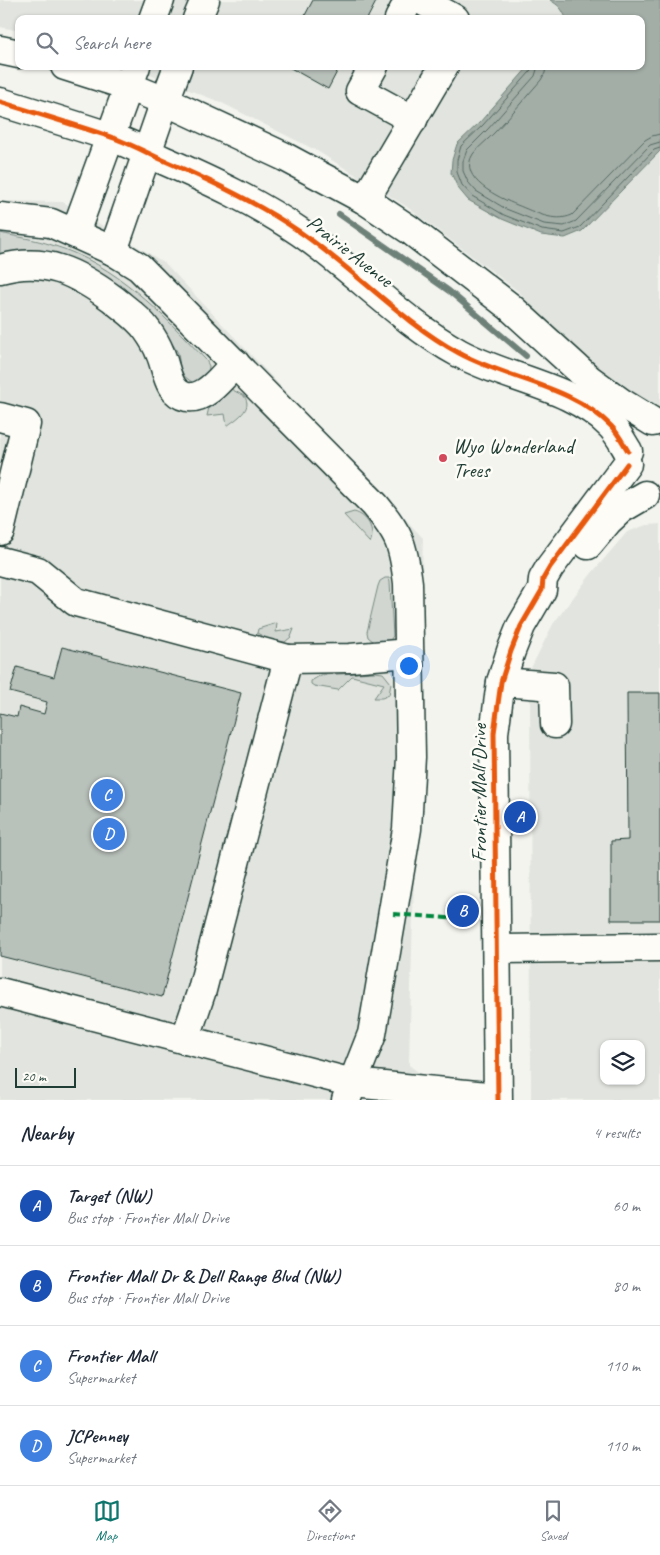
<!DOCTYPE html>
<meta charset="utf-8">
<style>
:root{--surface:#fff;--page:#f6f6f7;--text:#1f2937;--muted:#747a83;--line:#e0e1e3;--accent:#0f766e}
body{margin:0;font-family:Caveat,sans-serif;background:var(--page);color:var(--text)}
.controls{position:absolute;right:15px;bottom:15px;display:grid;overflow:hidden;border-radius:10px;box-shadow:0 1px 4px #0004}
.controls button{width:45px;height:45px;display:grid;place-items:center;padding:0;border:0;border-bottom:1px solid var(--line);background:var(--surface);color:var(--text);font:25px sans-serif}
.scale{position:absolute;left:15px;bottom:12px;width:61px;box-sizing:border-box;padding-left:5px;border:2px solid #1f3d34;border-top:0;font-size:14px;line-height:18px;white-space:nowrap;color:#1f3d34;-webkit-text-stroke:4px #fdfcf7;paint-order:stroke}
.you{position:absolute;left:408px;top:665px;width:18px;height:18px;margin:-12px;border:4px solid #fff;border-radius:50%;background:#1a73e8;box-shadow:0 0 0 8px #1a73e833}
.badge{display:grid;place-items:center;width:32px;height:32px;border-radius:50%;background:var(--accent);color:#fff;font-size:16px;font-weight:700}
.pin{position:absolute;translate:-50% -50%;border:2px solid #fff;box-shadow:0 1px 5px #0006}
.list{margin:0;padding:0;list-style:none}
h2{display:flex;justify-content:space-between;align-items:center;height:65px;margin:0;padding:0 20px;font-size:21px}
h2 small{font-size:16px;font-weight:400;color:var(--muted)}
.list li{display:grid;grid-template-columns:32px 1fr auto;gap:15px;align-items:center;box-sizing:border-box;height:80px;padding:0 20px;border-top:1px solid var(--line)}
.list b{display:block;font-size:19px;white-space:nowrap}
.list p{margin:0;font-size:16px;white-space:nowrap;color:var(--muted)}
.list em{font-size:16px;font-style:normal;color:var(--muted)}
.icon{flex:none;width:28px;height:28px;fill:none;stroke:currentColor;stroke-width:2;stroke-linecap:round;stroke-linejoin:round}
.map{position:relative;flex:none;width:660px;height:1100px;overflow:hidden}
.search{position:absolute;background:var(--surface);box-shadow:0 1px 4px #0004;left:15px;right:15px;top:15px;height:55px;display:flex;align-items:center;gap:12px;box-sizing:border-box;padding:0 18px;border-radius:10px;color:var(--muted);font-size:19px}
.sheet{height:385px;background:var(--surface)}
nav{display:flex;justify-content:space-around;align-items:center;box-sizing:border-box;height:70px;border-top:1px solid var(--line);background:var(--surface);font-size:14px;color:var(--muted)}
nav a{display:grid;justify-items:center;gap:2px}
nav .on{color:var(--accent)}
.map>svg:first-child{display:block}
.built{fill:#e2e5df;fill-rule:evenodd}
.green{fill:#d1d6d1;stroke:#788a82}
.water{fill:#a3aea7;stroke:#6e8179}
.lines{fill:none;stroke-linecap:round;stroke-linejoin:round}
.shore{stroke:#546a62;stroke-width:1}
.stream{stroke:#6e8179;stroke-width:6}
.building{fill:#b9c1bb;stroke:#1f3d34}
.minor-casing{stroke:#1f3d34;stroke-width:31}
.minor{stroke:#fdfcf7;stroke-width:28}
.quiet{stroke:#00873e;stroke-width:4;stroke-dasharray:8 4;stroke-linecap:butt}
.cycleway-casing{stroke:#fdfcf7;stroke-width:8}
.cycleway{stroke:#e8590c;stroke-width:5}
.poi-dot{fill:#d1495b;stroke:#fdfcf7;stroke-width:2}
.labels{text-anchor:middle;stroke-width:5;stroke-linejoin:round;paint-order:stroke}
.street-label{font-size:21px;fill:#1f3d34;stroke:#fdfcf7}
.poi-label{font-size:21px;fill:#1f3d34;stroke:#fdfcf7;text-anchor:start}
</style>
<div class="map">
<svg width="660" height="1100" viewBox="0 0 660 1100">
<rect width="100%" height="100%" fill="#f4f4ef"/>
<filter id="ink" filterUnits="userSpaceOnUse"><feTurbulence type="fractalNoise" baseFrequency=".02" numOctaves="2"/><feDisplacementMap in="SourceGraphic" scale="10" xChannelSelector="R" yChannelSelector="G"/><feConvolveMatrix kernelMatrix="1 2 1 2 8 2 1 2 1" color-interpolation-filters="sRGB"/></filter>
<g filter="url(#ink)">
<g class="built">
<polygon points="0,0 660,0 660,414 573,354 519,292 407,207 317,151 220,102 126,66 641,66 641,19 19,19 19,31 0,27"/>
<polygon points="0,201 63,202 165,263 423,538 409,1065 455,1100 0,1100"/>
<path d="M 660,524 L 660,1100 L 531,1100 L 530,670 L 553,624 L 591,574 L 627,532 L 646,525 ZM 604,1044 L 641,1044 L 641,1081 L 604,1081 Z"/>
</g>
<g class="green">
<path d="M 0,233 C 17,237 35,239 52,245 C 118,265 160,312 206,360 L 209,366 L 208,379 L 193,383 L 184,376 L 180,367 L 178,353 L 164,330 L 133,298 L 56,255 L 23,250 L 0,257 Z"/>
<path d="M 231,389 L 244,396 C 254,409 236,419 227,426 L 225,414 L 207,416 L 209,407 Z"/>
<path d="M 354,512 C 367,515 376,530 370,543 L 344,515 Z"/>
<polygon points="385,578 389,578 390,582 393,636 388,643 374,642 368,637 367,632 378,586 380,581"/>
<polygon points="277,623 276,632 294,629 291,637 285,642 268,639 257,633 258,629"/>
<polygon points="375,672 383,673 391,683 389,695 382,698 374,698 384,684 352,676 338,690 314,686 311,684 311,681 321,675"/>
</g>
<path class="water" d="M 550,0 L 660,0 L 660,151 L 582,231 L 565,238 L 541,235 L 502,219 L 468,200 L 458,188 L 451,173 L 452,160 L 457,144 L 480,122 L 529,66 L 641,66 L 641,19 L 566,19 C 563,9 558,5 550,0 Z"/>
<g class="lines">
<g class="shore">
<polyline points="532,66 530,72 483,125 461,146 457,160 457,172 462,185 472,196 504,215 542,230 564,233 580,227 654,150 660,148"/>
<polyline points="538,66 535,76 488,129 467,150 463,161 463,171 468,182 476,191 506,209 544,224 564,226 576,221 650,145 660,142"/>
<path d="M 546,66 L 545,73 L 541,80 C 526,97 511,115 495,132 C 489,139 479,146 473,154 C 457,179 500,198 517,205 C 535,212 554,223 572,215 L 645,140 L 652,136 L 660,134"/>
</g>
<polyline class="stream" points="339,214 449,291 526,356"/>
</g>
<g class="building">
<polygon points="313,0 377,0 367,19 303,19"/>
<polygon points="287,66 340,66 328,89"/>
<polygon points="62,647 241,693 162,997 0,956 0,713 17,717 19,707 44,714 47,702 10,692 17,667 54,677"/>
<polygon points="627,693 660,693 660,920 611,920 611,841 628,840"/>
</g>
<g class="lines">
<defs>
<g id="minor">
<polyline points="421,0 455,19"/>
<polyline points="153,19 160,0"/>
<polyline points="197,19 205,0"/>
<polyline points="399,19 409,0"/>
<polyline points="0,50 19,54"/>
<polyline points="65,66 128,86 165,101 283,156 365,200 410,230 510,307 589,379 622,403 653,422"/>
<polyline points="374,66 360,91 413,120"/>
<path d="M 0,102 C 36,113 72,124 108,136 C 127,142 145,152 163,160 C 211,181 258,203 300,232 C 354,269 402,322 459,353 C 508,380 571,385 611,426 C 618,433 623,443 628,451"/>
<polyline points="365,200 444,66"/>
<path d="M 0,217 L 51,223 L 113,251 L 139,267 L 375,505 C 400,535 403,544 408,583 L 411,757 L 407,829 L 372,1034 L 346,1100"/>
<polyline points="75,233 136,66"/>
<polyline points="113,251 165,101 178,66"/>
<path d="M 0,269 C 46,256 77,273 113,299 C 125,309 138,317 147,330 C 152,337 157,345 160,353 C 167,368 167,393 187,397 C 206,400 223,376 235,363"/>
<polyline points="0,417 26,424 0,531"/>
<polyline points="588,545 608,521 621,509 645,495"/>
<polyline points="0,561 38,571 76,602 288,659 202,990 185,1040"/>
<polyline points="288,659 350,658 409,653"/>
<polyline points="501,682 554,686 555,724"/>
<polyline points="497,949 660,947"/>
<polyline points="0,992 353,1083 497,1097"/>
<polyline points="498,1100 494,733 501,682 511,651 521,626 542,590 543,579 550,567 627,464"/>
</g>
</defs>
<use href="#minor" class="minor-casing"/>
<use href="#minor" class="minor"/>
<polyline class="quiet" points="393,914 474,920"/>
<defs>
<g id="cycleway">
<path d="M 0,102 C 36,113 72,124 108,136 C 127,142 145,152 163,160 C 211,181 258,203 300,232 C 354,269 402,322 459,353 C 508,380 571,385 611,426 C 618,433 623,443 628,451"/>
<polyline points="498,1100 494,733 501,682 511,651 521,626 542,590 543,579 550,567 627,464"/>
</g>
</defs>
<use href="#cycleway" class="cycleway-casing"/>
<use href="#cycleway" class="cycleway"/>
</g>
</g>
<circle class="poi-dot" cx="443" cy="458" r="5"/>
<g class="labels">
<g class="street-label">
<text transform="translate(350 251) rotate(38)" y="7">Prairie Avenue</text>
<text transform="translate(479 793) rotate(-90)" y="7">Frontier Mall Drive</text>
</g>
<g class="poi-label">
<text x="453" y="453">Wyo Wonderland<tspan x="453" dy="24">Trees</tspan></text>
</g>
</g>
</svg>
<div class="controls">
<button><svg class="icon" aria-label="layers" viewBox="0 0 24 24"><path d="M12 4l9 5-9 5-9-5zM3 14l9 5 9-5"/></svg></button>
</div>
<div class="scale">20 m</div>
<div class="you"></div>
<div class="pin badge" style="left:520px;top:817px;background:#1a4fb4">A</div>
<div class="pin badge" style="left:463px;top:911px;background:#1a4fb4">B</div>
<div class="pin badge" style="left:107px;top:795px;background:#3f7fe0">C</div>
<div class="pin badge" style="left:109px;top:834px;background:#3f7fe0">D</div>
<div class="search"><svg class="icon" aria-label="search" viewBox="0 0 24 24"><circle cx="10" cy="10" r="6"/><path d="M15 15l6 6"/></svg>Search here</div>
</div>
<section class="sheet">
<h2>Nearby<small>4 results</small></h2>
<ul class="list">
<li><span class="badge" style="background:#1a4fb4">A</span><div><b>Target (NW)</b><p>Bus stop · Frontier Mall Drive</p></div><em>60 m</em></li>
<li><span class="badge" style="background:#1a4fb4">B</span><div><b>Frontier Mall Dr &amp; Dell Range Blvd (NW)</b><p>Bus stop · Frontier Mall Drive</p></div><em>80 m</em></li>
<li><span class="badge" style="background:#3f7fe0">C</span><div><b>Frontier Mall</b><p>Supermarket</p></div><em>110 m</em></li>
<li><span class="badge" style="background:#3f7fe0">D</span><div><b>JCPenney</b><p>Supermarket</p></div><em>110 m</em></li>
</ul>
</section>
<nav>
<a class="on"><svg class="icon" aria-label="map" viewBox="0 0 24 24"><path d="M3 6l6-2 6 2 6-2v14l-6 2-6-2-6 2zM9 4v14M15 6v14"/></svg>Map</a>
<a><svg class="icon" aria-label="directions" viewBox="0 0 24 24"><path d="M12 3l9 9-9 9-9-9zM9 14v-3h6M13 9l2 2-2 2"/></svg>Directions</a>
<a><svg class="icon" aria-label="saved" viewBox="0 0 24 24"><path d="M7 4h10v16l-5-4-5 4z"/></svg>Saved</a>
</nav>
